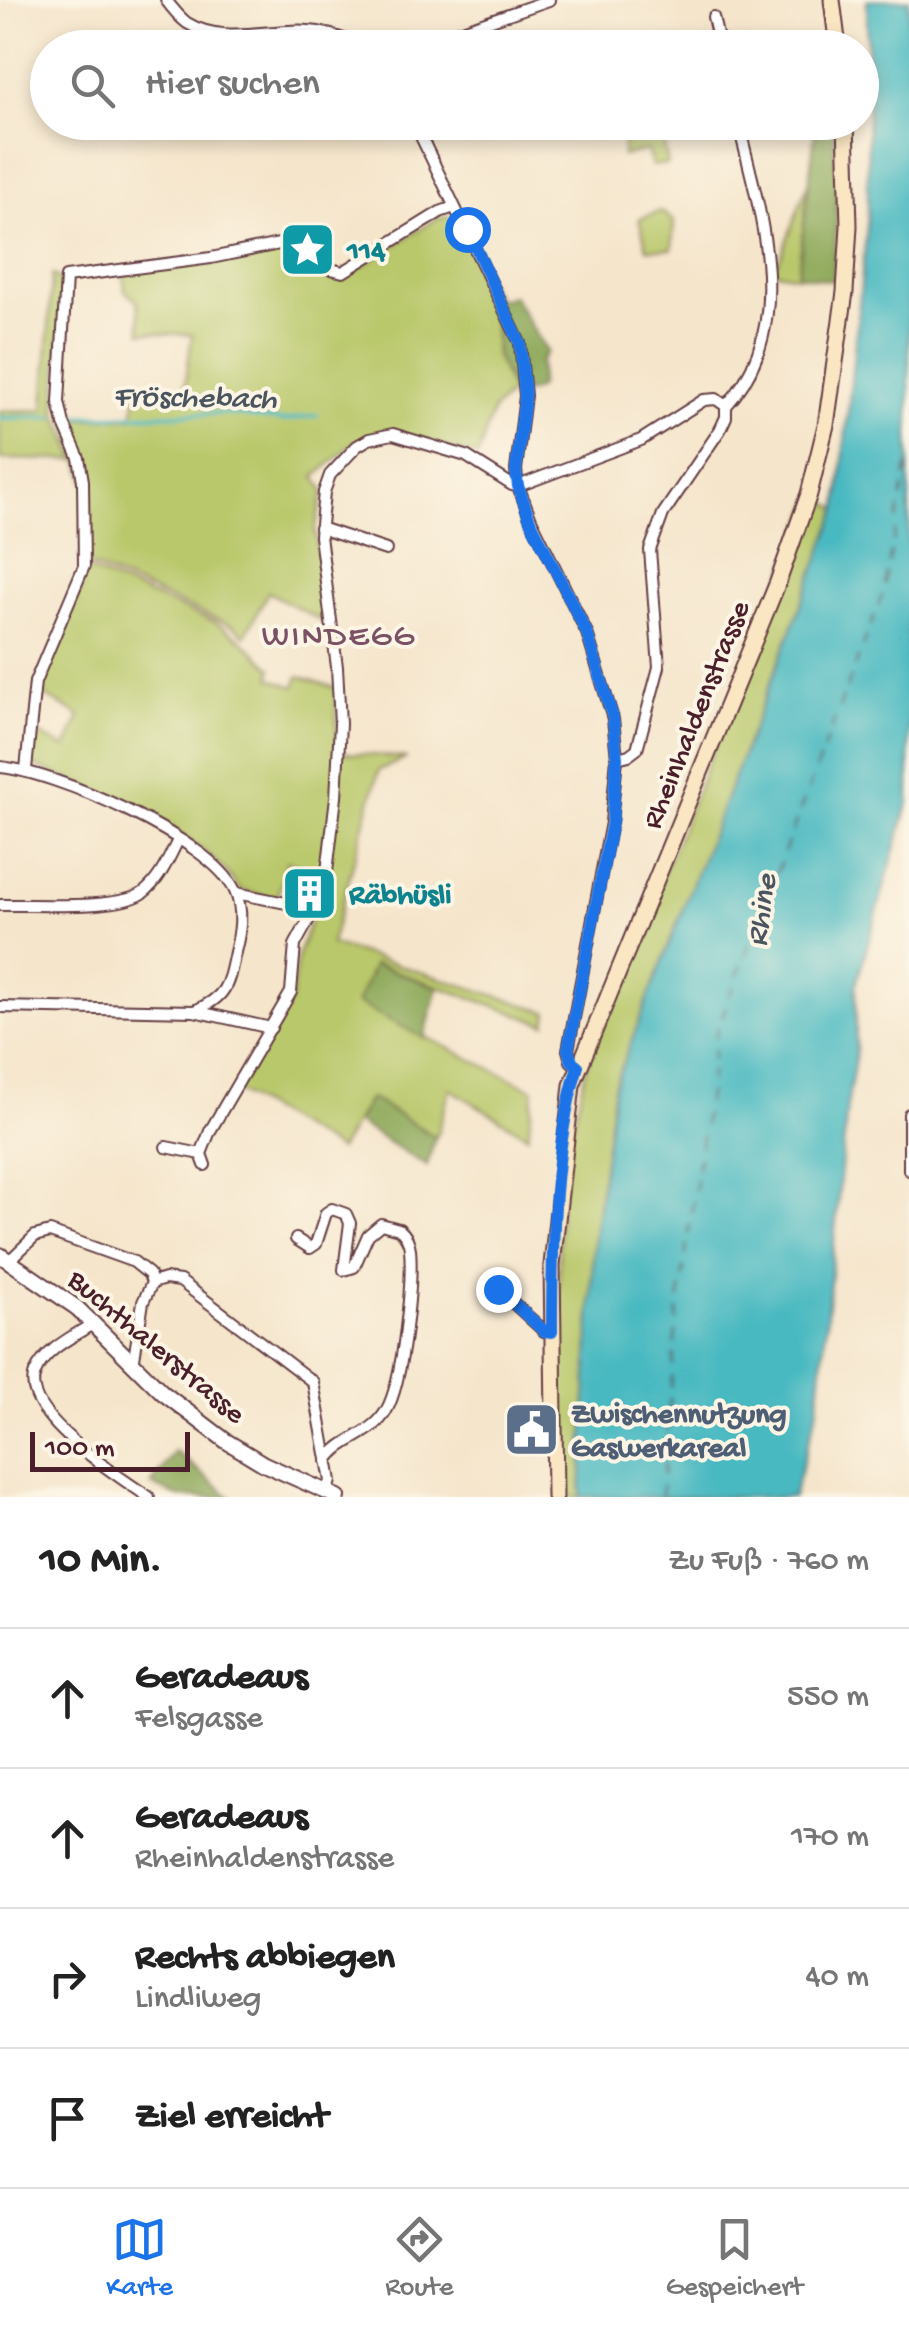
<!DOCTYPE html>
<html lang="de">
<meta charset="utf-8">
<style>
:root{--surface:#fff;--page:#f2f2f2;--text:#222;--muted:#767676;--line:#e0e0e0;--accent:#1a73e8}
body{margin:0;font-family:"Gochi Hand",sans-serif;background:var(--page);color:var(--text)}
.scale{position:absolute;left:30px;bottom:25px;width:160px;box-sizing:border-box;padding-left:10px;border:5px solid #4a1f2b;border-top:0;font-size:28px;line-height:35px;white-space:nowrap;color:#4a1f2b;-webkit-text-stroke:8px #fcf5e5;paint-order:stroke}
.stop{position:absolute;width:30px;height:30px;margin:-22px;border:8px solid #1a73e8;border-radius:50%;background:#fff}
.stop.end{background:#1a73e8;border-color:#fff;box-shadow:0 2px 10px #0008}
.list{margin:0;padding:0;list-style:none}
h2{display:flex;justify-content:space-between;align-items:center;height:130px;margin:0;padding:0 40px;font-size:42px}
h2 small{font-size:32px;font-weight:400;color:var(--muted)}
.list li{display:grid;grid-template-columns:65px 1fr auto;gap:30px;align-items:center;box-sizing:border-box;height:140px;padding:0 40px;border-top:2px solid var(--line)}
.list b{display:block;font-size:38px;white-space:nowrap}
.list p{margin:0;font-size:32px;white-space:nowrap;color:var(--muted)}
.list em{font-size:32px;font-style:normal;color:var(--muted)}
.icon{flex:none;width:55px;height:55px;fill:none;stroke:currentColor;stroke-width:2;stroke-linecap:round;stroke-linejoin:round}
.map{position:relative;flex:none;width:909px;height:1497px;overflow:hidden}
.search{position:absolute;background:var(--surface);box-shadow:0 5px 15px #0003;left:30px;right:30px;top:30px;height:110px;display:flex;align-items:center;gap:25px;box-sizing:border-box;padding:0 35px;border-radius:55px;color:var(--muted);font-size:38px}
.sheet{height:690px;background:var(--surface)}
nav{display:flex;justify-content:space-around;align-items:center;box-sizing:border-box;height:140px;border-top:2px solid var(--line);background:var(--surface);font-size:28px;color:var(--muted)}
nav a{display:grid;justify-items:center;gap:5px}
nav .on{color:var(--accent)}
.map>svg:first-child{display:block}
.green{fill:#b9c86b;stroke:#82744b;stroke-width:2.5}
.forest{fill:#92ac5f;stroke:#6e6645;stroke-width:2.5}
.water{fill:#4ab9c1;stroke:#4a6c76;stroke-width:2.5}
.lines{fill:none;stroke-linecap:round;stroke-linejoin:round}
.stream{stroke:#4ab9c1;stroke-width:4}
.ferry{stroke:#4a5560;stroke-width:2.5;stroke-dasharray:12 10;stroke-linecap:butt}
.minor-casing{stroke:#643d43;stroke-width:14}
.tertiary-casing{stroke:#643d43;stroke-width:18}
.secondary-casing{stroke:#643d43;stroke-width:19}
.minor{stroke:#fff;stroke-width:10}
.tertiary{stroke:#fff;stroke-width:14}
.secondary{stroke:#fbe6c4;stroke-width:15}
.route{stroke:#1a73e8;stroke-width:12}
.labels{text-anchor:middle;stroke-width:8;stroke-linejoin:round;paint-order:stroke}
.culture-label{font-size:30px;font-weight:bold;fill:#0d838f;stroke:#fcf5e5;text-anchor:start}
.street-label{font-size:30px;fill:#4a1f2b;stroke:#fcf5e5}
.service-label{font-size:30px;font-weight:bold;fill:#4e5e75;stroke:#fcf5e5;text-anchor:start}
.water-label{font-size:32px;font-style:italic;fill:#4a5560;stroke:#fcf5e5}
.neighbourhood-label{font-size:32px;letter-spacing:2.5px;fill:#7b5166;stroke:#fcf5e5}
</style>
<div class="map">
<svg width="909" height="1497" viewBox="0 0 909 1497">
<rect width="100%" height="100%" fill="#fcf5e5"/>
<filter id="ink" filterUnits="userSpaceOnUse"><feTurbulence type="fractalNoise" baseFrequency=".01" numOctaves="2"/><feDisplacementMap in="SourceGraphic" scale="20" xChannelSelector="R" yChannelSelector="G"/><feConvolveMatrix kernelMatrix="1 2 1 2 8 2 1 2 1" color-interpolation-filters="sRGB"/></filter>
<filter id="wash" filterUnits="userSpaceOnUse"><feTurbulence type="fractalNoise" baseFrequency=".0048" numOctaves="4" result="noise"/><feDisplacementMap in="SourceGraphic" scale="40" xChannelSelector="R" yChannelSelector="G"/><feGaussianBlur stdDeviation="2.25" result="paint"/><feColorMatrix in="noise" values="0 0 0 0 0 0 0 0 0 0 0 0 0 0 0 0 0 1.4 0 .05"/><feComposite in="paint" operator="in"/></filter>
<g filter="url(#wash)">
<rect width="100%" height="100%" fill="#f5e5cb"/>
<g class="green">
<polygon points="623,123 659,123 668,164 652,166 647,150 623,156"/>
<polygon points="809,180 798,276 771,271 781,256"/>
<polygon points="661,211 674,221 672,249 647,249 639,219"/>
<polygon points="449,216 459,222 487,280 481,284 493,311 496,355 512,392 493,410 478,456 386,431 353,443 315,477 324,490 315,530 327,624 268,592 245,636 235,627 87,564 87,486 66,419 133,417 137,388 184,394 192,335 141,332 138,302 125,291 123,273 285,246 342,276 355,271 436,219"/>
<polygon points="52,275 62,279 56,411 76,460 0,459 0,411 44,410"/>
<polygon points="814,495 838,509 836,520 614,1086 594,1237 581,1497 559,1497 559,1186 586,1068"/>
<path d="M 87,569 L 215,622 L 238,637 L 272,668 L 270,678 L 295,687 L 299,676 L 336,688 L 337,752 L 407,758 L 379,770 L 331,944 L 548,1012 L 546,1024 L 374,964 L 357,1003 L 534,1090 L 528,1136 L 450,1089 L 436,1137 L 370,1098 L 339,1150 L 236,1091 L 291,1000 L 298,954 L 329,873 L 287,861 L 277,899 L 240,890 C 197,825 100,793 31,764 L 33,731 L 66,748 L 80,716 L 38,692 Z"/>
</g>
<g class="forest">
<polygon points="816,123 833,124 837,203 834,281 798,275"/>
<polygon points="487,280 497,300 513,296 547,352 541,360 539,387 530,392 513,392 496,355 494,311 481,283"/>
<polygon points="374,964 438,987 424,1038 357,1003"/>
<polygon points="370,1098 435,1137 427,1166 356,1122"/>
<polygon points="175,1451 230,1497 181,1497 151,1485"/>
</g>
<polygon class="water" points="867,0 909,0 909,801 856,985 856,1054 847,1107 818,1408 793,1497 581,1497 594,1237 614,1086 838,509 868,216"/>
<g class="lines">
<g class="stream">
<polyline points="72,417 223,413 283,421 317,415"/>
<polyline points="0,418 54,417"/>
</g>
<polyline class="ferry" points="661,1497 678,1310 717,1029 883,593 909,458"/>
</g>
</g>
<g filter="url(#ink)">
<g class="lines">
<defs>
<g id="minor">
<path d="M 166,0 C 172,8 179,17 187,23 C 226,47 277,25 318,32 C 334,35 348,40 362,48"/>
<polyline points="713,17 720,48"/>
<polyline points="410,48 549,0"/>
<polyline points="414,122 520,343 525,396 516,470 518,486 531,519 587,633 613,719 617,758 611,822 568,1050 571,1061 578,1066"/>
<path d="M 726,406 C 799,327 760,213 738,122"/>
<polyline points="320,528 386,550"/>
<path d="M 0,767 C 56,772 211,839 235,891 C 244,911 240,933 235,952 C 228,985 227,997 194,1011 L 0,1007"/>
<polyline points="26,769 35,682 84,566 83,481 79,458 64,424 59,402 66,277 211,258 289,242 327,268 343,272 440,212 454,207"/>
<polyline points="236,893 316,909"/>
<path d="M 0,905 C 33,904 118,910 143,893 C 160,880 169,858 178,840"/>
<polyline points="194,1011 271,1028"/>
<polyline points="909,1114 909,1170"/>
<polyline points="166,1147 201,1154"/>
<polyline points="205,1165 201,1154 210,1131 291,992 295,945 319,901 327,872 336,797 340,724 337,667 320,536 324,492 330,475 357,446 369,439 393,434 466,456 512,485 518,486 641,440 704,400 716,399 726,406 726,417 720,430 663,514 650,550 659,667 637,749 629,755 617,758"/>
<path d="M 296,1239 L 310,1248 L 316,1244 L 326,1213 L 332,1209 L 346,1214 L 350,1223 L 344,1270 L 354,1267 L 368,1235 L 381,1224 L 399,1229 C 405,1234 409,1240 410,1249 C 413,1283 403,1382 386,1411 C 372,1436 341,1438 327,1461"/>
<polyline points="10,1260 35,1236 50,1232 134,1262 149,1274 152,1283"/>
<polyline points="498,1289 544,1331 553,1332"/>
<path d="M 94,1323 C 74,1336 45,1349 35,1373 C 19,1413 120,1478 149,1497"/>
<polyline points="133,1365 143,1302 152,1283 165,1279 180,1281 313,1382 331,1481 327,1492"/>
</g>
<polyline id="tertiary" points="0,1255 77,1308 163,1393 226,1441 264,1464 338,1497"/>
<g id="secondary">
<polyline points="832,0 838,48"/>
<polyline points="555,1497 552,1265 572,1085 778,582 809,494 826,425 845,292 849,226 846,122"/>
</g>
</defs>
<use href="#minor" class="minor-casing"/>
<use href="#tertiary" class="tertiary-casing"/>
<use href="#secondary" class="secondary-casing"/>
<use href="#minor" class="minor"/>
<use href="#tertiary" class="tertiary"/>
<use href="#secondary" class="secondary"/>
</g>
</g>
<g class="lines" filter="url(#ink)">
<path class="route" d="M 467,229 L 520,343 L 525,396 L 516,470 L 518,486 L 530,520 L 587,633 L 613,718 L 617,758 L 612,822 L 568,1050 L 572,1061 L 578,1066 C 553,1147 552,1247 552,1332 L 544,1331 L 498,1289"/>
</g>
<defs>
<symbol id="sight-square" viewBox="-11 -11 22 22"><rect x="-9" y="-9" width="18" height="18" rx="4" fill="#0f9aa8" stroke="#fcf5e5"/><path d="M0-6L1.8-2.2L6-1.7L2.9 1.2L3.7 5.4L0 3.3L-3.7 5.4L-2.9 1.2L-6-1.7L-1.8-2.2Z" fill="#fff"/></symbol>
<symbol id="building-square" viewBox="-11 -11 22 22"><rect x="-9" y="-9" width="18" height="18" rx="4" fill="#0f9aa8" stroke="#fcf5e5"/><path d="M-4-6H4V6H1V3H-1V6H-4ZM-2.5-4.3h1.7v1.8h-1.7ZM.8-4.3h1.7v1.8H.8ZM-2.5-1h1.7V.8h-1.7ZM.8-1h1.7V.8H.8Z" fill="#fff"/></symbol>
<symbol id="civic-square" viewBox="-11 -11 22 22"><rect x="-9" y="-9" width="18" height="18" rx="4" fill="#5c6f8a" stroke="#fcf5e5"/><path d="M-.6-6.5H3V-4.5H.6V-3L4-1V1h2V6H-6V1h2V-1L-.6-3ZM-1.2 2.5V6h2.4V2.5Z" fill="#fff"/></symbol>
</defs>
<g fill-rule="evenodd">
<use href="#sight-square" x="276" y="218" width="63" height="63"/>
<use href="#building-square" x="278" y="862" width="63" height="63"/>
<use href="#civic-square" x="500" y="1398" width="63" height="63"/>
</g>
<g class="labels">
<g class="culture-label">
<text x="347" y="259">114</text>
<text x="349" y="903">Räbhüsli</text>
</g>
<g class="street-label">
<text transform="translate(694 714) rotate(-68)" y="10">Rheinhaldenstrasse</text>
<text transform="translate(158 1345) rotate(40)" y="10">Buchthalerstrasse</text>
</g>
<g class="service-label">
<text x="571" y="1422">Zwischennutzung<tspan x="571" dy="34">Gaswerkareal</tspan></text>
</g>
<g class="water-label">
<text transform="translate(195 395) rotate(1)" y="11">Fröschebach</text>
<text transform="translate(759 910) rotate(-82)" y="11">Rhine</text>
</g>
<g class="neighbourhood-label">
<text x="339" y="644">WINDEGG</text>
</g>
</g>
</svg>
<div class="scale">100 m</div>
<div class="stop" style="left:467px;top:229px"></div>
<div class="stop end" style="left:498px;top:1289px"></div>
<div class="search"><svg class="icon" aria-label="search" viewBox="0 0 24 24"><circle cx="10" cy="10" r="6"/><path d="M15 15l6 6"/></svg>Hier suchen</div>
</div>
<section class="sheet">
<h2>10 Min.<small>Zu Fuß · 760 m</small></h2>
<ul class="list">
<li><svg class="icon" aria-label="ahead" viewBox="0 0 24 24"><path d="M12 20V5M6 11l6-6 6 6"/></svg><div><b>Geradeaus</b><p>Felsgasse</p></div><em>550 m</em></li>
<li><svg class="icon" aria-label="ahead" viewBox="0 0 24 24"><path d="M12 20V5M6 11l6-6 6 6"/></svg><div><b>Geradeaus</b><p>Rheinhaldenstrasse</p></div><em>170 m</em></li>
<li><svg class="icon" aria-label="right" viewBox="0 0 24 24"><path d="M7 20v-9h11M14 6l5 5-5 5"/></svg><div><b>Rechts abbiegen</b><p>Lindliweg</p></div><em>40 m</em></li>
<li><svg class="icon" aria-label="arrive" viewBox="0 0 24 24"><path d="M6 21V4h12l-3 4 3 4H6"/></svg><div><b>Ziel erreicht</b></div></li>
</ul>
</section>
<nav>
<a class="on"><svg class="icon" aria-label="map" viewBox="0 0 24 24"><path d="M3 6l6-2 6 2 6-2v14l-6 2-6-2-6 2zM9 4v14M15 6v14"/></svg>Karte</a>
<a><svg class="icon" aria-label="directions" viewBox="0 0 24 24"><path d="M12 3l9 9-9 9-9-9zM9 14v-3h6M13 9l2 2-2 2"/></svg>Route</a>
<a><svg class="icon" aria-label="saved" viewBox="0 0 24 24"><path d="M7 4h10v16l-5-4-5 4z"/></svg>Gespeichert</a>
</nav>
